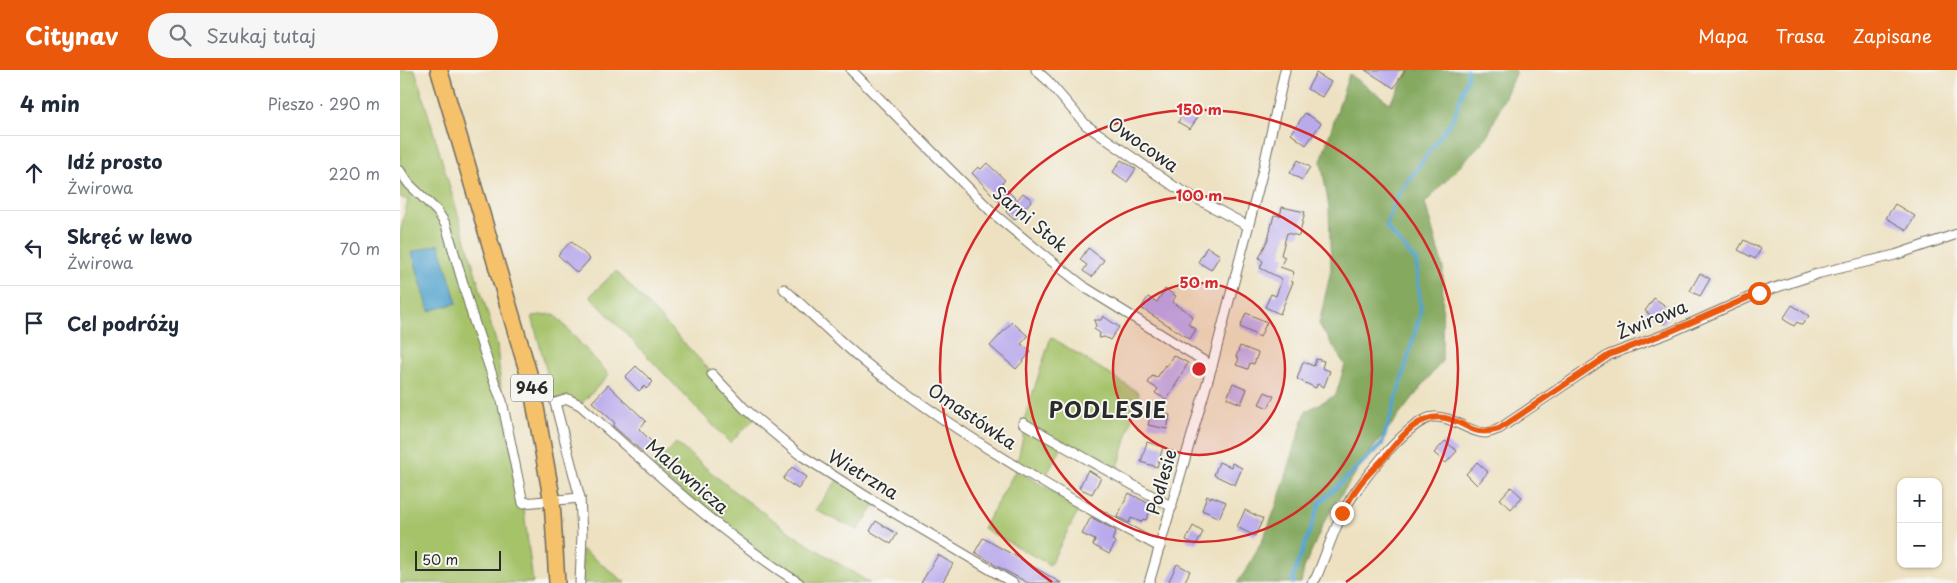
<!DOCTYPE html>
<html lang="pl">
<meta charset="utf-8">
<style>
:root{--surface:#fff;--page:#f6f6f7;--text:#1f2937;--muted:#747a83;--line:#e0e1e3;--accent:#ea580c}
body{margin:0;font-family:"Playpen Sans",sans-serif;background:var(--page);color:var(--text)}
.controls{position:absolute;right:15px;bottom:15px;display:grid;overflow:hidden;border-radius:10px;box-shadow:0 1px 4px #0004}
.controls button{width:45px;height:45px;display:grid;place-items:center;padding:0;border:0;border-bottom:1px solid var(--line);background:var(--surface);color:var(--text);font:25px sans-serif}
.scale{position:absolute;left:15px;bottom:12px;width:86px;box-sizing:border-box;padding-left:5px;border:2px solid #2b2b2b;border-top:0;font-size:14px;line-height:18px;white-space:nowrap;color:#2b2b2b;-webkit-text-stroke:4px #f6f6f2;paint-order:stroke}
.stop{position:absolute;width:15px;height:15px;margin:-11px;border:4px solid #ea580c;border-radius:50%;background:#fff}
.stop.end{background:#ea580c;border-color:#fff;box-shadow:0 1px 5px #0008}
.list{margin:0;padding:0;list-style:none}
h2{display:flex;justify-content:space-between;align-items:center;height:65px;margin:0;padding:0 20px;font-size:21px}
h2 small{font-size:16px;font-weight:400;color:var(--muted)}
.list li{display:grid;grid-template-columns:32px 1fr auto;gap:15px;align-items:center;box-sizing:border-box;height:75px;padding:0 20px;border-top:1px solid var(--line)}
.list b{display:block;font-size:19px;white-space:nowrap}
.list p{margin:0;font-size:16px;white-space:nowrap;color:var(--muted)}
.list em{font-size:16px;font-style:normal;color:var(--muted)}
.icon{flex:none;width:28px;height:28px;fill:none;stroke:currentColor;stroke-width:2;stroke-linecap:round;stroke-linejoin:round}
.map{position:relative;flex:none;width:1557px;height:513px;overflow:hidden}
header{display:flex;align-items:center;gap:30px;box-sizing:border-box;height:70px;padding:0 25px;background:var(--accent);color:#fff}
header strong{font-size:24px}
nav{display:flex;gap:28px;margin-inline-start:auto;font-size:18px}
.search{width:350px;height:45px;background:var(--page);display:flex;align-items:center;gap:12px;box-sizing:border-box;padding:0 18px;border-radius:28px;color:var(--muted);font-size:19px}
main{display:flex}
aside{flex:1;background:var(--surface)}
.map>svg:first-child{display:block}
.green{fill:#a6c36b;stroke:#68774b}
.forest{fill:#84a95f;stroke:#586a45}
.water{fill:#55a4cf;stroke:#40687d}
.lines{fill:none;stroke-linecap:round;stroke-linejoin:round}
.stream{stroke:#55a4cf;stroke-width:4}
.building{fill:#baaaec}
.minor-casing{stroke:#6f6b60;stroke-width:11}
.primary-casing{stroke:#6f6b60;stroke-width:18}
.motorway-casing{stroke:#6f6b60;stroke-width:19}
.minor{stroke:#fff;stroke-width:9}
.primary{stroke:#f5c16b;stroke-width:15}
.motorway{stroke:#f5c16b;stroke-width:16}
.route{stroke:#ea580c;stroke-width:6}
.ring{fill:none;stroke:#d62828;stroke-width:2.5}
.labels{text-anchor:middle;stroke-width:4;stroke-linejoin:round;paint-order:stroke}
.shield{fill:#f6f6f2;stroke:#686867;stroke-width:1}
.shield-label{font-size:16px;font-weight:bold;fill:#2b2b2b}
.street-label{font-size:18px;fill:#2b2b2b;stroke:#f6f6f2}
.district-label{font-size:22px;font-weight:bold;letter-spacing:1px;fill:#2b2b2b;stroke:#f6f6f2}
.centre{fill:#d62828;stroke:#f6f6f2;stroke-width:2.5}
.ring-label{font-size:15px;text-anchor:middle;font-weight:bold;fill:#d62828;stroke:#f6f6f2;stroke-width:4;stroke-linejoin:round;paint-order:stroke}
</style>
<header>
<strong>Citynav</strong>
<div class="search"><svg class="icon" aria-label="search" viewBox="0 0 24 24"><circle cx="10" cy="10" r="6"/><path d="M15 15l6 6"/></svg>Szukaj tutaj</div>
<nav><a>Mapa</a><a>Trasa</a><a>Zapisane</a></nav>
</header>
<main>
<aside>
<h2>4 min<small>Pieszo · 290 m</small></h2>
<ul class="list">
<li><svg class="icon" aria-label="ahead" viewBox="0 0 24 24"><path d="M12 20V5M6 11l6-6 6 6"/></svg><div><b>Idź prosto</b><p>Żwirowa</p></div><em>220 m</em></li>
<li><svg class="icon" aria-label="left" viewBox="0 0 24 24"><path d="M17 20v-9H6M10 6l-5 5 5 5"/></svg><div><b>Skręć w lewo</b><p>Żwirowa</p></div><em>70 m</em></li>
<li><svg class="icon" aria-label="arrive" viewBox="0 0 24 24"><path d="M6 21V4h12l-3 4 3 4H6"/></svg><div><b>Cel podróży</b></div></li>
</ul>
</aside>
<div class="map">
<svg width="1557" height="513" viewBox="0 0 1557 513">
<rect width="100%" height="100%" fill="#f6f6f2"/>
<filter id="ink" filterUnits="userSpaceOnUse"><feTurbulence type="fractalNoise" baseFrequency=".02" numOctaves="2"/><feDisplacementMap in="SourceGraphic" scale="10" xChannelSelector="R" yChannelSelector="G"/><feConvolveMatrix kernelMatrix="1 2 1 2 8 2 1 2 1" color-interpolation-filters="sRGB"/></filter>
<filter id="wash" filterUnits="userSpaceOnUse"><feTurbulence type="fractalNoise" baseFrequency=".0096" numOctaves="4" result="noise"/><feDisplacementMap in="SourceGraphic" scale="20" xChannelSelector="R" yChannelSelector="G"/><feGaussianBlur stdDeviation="1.12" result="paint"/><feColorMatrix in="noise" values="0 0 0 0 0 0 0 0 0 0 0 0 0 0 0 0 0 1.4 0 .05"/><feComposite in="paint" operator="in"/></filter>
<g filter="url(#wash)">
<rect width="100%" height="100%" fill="#ede1c1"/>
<g class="green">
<polygon points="0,0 15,0 97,275 102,331 123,433 133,513 0,513 0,163 8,130 0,127"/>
<polygon points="216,201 355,348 330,373 190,226"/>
<polygon points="154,244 209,305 180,335 155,333 132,246"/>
<polygon points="651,267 739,323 716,405 623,353"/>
<polygon points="625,357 662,377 644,409 617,394"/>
<polygon points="276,373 335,422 398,468 470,513 399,513 252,399"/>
<polygon points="616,400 680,437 650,495 583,458"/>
<polygon points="438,409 477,432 458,460 415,440"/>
<polygon points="182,479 226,513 181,513"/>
</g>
<path class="forest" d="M 1010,0 L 1115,0 L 1115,4 L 1087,67 L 1025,133 L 1043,198 L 1042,291 L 966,387 L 925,450 L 904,498 L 901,513 L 837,513 C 874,463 887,399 906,341 L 936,325 L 945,295 L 919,254 L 931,200 L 929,138 L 921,91 L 949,4 L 990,33 Z"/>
<polygon class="water" points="39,174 57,233 29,241 12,182"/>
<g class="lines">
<polyline class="stream" points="893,513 893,507 920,433 982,374 1000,316 1021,241 1016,191 986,157 996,128 1054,47 1068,5 1067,0"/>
</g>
<g id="blocks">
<g class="building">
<polygon points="965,0 1005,0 994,18"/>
<polygon points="916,3 931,12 922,27 907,19"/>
<polygon points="787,38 799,45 790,59 778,52"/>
<polygon points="905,43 921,53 906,75 891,64"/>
<polygon points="721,90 736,99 727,112 713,102"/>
<polygon points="898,90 910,97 902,110 890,103"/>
<polygon points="587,93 605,110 601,114 617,130 623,123 632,130 614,150 606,142 607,140 572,103 578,97 581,99"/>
<polygon points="1495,134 1515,146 1507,160 1486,148"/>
<polygon points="882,137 905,142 899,166 887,163 881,185 885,187 880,197 894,202 891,211 893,212 880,244 865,237 871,224 876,226 882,209 860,198 863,191 859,188 868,169 874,145 880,146"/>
<polygon points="1344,170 1361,179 1355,189 1338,180"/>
<polygon points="171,171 190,189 177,203 158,185"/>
<polygon points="807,177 820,185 811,200 798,192"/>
<polygon points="688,178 704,190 692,207 683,201 687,195 680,190"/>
<polygon points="1300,203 1310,209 1300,226 1290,221"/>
<polygon points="765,219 776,226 772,232 793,246 788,254 796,259 790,269 741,238 748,227 757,232"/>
<polygon points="1254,228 1273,241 1264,254 1245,241"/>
<polygon points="1392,235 1409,246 1402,255 1397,252 1394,256 1383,249"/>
<polygon points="846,243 867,252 860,267 840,257"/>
<polygon points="703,246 719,257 710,270 705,267 699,268 700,263 694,259 696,256 694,250 701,250"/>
<polygon points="612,252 628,266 621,274 631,282 616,299 590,276"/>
<polygon points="840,276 858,283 854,294 850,293 848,299 836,295 839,289 836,287"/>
<polygon points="773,285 788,293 767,330 755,323 758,319 748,313 752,306 757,308 765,295 767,296"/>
<polygon points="916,289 924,291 922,298 930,301 924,317 917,314 916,318 897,309 903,292 914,296"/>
<polygon points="236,296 253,312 246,319 244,316 239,321 225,307"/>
<polygon points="833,313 847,319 841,334 827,328"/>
<polygon points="208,315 246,351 239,359 253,373 244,383 213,356 215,353 192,332"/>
<polygon points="865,322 874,326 868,338 859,334"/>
<polygon points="752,340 770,345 767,359 748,355"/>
<polygon points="1045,371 1057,381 1046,393 1034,383"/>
<polygon points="747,372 763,377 757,397 741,392"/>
<polygon points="819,392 831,397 832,393 842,398 835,415 814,405"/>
<polygon points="1077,392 1088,402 1077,415 1066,404"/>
<polygon points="392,397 407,407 398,419 383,409"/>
<polygon points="688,400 701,408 692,424 679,418"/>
<polygon points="1111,417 1122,427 1111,439 1100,429"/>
<polygon points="729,423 753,436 746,450 743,449 741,452 731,448 729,453 717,447"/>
<polygon points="807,426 811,428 811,426 826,432 819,448 802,440"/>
<polygon points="845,440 863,449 855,466 837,457"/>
<polygon points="691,447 716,461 712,470 716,472 709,484 693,475 695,470 682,464"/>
<polygon points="476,451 497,464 491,474 470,461"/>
<polygon points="793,456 803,462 796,475 786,470"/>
<polygon points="583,468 617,487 661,513 628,513 597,496 575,482"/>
<polygon points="538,485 553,494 542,513 521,513"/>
<polygon points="777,494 790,501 784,513 768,513"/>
</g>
</g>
</g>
<g filter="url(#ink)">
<use href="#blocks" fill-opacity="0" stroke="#6f6b60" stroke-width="1"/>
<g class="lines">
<defs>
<g id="minor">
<polyline points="451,0 594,144 640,182 686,218 812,296"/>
<polyline points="636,0 647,10 686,55 775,117 848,156"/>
<polyline points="0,101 9,114 37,141 46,155 73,248 95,314 102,331 123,433 180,428"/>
<path d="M 384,219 C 416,247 446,279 480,304 C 568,370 663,427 760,477"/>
<polyline points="312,304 345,339 399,384 464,425 613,513"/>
<polyline points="623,353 772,437"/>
<path d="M 180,513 L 182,464 L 180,428 L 155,333 L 168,329 L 180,335 C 251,398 319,463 399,513"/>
<polyline points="749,513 812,296 862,104 885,0"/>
<path d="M 912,513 L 916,508 C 925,487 932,465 942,444 C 953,421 1008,348 1034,347 C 1053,346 1067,362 1085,363 C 1089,363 1095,360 1099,359 L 1209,285 L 1269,263 L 1359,223 L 1420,203 L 1495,185 L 1557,164"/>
</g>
<polyline id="primary" points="152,430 157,513"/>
<polyline id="motorway" points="39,0 131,312 152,430"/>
</defs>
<use href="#minor" class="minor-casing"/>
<use href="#primary" class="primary-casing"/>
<use href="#motorway" class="motorway-casing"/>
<use href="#minor" class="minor"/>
<use href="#primary" class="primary"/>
<use href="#motorway" class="motorway"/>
</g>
</g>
<g class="lines" filter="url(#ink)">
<path class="route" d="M 942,443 C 947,435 952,425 958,417 C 965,406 975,398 984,388 C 999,370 1018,342 1045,348 C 1069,353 1071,367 1099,359 L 1209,285 L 1269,262 L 1359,223"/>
</g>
<circle cx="799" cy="299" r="86" fill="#d62828" fill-opacity=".12"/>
<g class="ring">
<circle cx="799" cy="299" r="86"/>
<circle cx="799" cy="299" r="173"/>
<path d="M652 512A259 259 0 1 1 946 512"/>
</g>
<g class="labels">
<rect class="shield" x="111" y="304.5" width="42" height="27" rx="4"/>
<g class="shield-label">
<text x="132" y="324">946</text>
</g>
<g class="street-label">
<text transform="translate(743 75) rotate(35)" y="6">Owocowa</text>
<text transform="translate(630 150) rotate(40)" y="6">Sarni Stok</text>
<text transform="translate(1252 250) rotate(-22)" y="6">Żwirowa</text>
<text transform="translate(572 347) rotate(34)" y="6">Omastówka</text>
<text transform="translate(463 405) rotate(31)" y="6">Wietrzna</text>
<text transform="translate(287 407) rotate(41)" y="6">Malownicza</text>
<text transform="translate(762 412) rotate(-74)" y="6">Podlesie</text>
</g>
<g class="district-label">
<text x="708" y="348">PODLESIE</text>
</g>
</g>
<circle cx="799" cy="299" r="8" class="centre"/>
<g class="ring-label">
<text x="799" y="45">150 m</text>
<text x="799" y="131">100 m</text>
<text x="799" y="218">50 m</text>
</g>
</svg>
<div class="controls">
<button>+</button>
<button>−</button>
</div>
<div class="scale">50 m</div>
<div class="stop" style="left:1359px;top:223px"></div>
<div class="stop end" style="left:942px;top:443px"></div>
</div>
</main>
